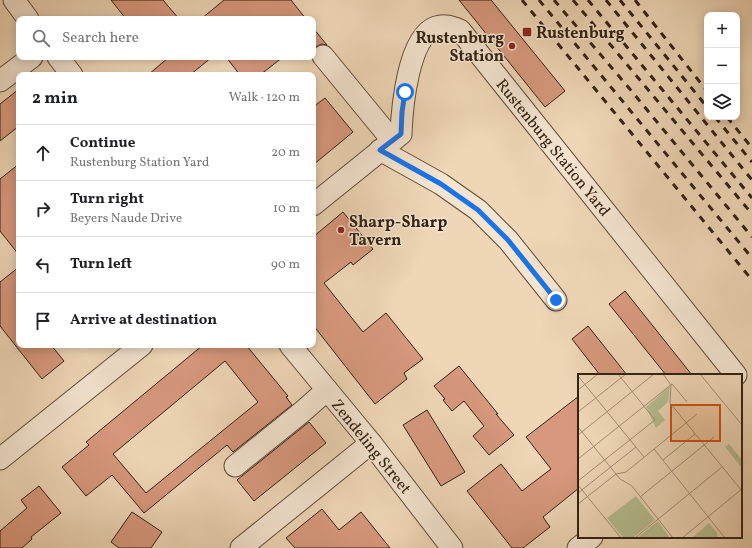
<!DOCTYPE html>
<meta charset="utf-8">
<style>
:root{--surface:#fff;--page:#f2f2f2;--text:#202124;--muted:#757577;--line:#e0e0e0}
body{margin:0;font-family:Vollkorn,serif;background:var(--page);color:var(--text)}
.controls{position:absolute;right:12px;top:12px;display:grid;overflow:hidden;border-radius:8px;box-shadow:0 2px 10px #0003}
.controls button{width:36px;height:36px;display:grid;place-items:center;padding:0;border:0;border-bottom:1px solid var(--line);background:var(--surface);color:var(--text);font:20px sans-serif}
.stop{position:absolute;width:12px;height:12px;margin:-9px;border:3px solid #1a73e8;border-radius:50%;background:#fff}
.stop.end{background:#1a73e8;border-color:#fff;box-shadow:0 1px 4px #0008}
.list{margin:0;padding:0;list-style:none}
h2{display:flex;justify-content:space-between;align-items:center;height:52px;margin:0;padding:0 16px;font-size:17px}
h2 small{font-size:13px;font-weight:400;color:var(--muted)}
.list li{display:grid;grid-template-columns:26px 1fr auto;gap:12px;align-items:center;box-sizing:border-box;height:56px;padding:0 16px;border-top:1px solid var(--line)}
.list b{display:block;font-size:15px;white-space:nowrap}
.list p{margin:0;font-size:13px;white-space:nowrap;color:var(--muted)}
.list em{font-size:13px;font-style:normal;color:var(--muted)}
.icon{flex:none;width:22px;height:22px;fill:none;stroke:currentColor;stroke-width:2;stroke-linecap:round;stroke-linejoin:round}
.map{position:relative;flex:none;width:752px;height:548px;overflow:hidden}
.search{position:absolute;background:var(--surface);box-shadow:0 2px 10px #0003;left:16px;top:16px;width:300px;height:44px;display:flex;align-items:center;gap:10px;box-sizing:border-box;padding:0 14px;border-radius:8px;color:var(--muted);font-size:15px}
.panel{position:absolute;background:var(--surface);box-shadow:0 2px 10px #0003;left:16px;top:72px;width:300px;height:276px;border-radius:8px}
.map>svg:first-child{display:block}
.building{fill:#d7987d;stroke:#322112;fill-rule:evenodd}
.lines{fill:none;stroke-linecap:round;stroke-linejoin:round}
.minor-casing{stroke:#614e3b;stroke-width:23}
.minor{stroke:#f4e4d0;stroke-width:21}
.rail{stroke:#322112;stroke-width:3;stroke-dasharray:7 7;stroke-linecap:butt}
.route{stroke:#1a73e8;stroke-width:5}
.poi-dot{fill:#8f2418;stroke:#f4e4d0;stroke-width:1.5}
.labels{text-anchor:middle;stroke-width:3;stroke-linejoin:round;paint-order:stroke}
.poi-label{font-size:16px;font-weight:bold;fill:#322112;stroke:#f4e4d0;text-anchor:start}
.street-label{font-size:16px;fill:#322112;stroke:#f4e4d0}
.inset-road{fill:none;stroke:#a38e74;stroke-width:1}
.view{fill:#cd510d;fill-opacity:0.15;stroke:#cd510d;stroke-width:2}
.inset-edge{fill:none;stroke:#322112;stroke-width:2}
</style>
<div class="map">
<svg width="752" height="548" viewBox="0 0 752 548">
<rect width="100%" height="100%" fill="#eed6b6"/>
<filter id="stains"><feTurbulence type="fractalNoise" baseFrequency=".005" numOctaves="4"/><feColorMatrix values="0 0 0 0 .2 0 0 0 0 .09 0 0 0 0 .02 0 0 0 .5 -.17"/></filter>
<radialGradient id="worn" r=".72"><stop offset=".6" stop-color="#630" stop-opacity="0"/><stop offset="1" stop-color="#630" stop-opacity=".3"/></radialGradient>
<g class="building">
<polygon points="111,0 163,0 179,19 126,19"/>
<polygon points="224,0 291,0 306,19 201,19"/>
<polygon points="459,0 491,0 565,91 545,107"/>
<polygon points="313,28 327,45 321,44 316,47 313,50"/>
<polygon points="169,57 212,57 190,75 148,75"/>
<polygon points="226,57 283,57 260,75 240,75"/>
<polygon points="19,89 19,126 0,141 0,104"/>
<polygon points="325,98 353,132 313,165 313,107"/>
<polygon points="19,164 19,255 0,231 0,179"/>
<polygon points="343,212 373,249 353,265 351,262 324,283 363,332 386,313 423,359 404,373 407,379 375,404 313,325 313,237"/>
<polygon points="19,267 19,345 51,345 64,361 42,379 0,326 0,282"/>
<polygon points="625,291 692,375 666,375 609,304"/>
<polygon points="588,326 627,375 600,375 572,339"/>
<path d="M 203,345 L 246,345 L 288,396 L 286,397 L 292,405 L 233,452 L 227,445 L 144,513 L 112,475 L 86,496 L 62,467 L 89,445 L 86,442 ZM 225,361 L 258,402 L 146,493 L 113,454 Z"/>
<polygon points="459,366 498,414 496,414 514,435 489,455 473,436 484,426 464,401 452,411 443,400 445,399 434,386"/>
<polygon points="579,396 579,488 543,517 550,527 523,548 512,548 467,491 501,464 522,491 551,469 526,437"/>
<polygon points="427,410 465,472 441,486 403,425"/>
<polygon points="309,422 326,443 254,501 237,480"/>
<polygon points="39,486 61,513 31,537 32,539 22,548 0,548 0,531 27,508 21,500"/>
<polygon points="322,509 339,530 361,512 390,548 295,548 286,538"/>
<polygon points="132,512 162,532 151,548 119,548 111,542"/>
</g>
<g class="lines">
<defs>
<g id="minor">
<polyline points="14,0 28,19"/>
<polyline points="323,56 392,140"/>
<polyline points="58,57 72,75"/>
<polyline points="0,81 32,57"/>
<polyline points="380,150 441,184 478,210 508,240 556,300"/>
<path d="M 313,205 L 401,134 C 402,108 408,37 436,27 C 445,24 452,27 460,30 L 736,375"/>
<polyline points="290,345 371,443 452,548"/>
<polyline points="0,459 142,345"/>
<polyline points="235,466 302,412 327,390"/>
<polyline points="241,548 371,443"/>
<polyline points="578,548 592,537"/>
</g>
</defs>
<use href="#minor" class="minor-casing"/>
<use href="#minor" class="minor"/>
<g class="rail">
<polyline points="522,0 752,280"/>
<polyline points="539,0 752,258"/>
<polyline points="554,0 629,88 752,237"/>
<polyline points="573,0 752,214"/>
<polyline points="588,0 752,198"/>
<polyline points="606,0 752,180"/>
<polyline points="620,0 707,107"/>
<polyline points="635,0 707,91"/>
<polyline points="715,117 752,162"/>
<polyline points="727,117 752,148"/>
</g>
</g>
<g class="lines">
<polyline class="route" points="405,92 402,112 401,134 380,150 441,184 478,210 508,240 556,300"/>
</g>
<g class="poi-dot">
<rect x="522" y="27" width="10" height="10" rx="2"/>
<circle cx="512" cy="46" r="4"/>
<circle cx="341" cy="230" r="4"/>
</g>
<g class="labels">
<g class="poi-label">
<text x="536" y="38">Rustenburg</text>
<text x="504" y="43" text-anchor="end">Rustenburg<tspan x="504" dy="18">Station</tspan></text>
<text x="349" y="227">Sharp-Sharp<tspan x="349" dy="18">Tavern</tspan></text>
</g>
<g class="street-label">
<text transform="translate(554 147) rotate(51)" y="6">Rustenburg Station Yard</text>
<text transform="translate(372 446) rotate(51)" y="6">Zendeling Street</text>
</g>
</g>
<g transform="translate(578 374)">
<rect width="164" height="164" fill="#eed6b6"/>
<path d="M 151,70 L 164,86 L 164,94 L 147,73 Z" fill="#b5be91"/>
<path d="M 92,12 L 90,28 L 80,37 L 87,46 L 78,54 L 68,33 Z" fill="#b5be91"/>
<path d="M 58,122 L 77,146 L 55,164 L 45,164 L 29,144 ZM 80,147 L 92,164 L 59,164 ZM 131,149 L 139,159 L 139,164 L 114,164 Z" fill="#b5be91"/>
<path class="inset-road" d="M 85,0 L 93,11 L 92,29 L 164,117M 122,0 L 164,51M 0,2 L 66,83M 0,16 L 20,0M 0,38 L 48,0M 0,53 L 42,105 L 54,112 L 95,164M 0,61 L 76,0M 76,75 L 147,164M 0,85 L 94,10 L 109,28M 85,86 L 117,60M 0,107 L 77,46 L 40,0M 0,111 L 43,164M 0,119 L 58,73M 62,123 L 136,63M 0,130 L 38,100 L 48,98 L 119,40M 57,164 L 144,93M 104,164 L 164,115"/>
<path class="view" d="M 93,31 L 142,31 L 142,67 L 93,67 Z"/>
<rect width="164" height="164" class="inset-edge"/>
</g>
<rect width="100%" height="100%" filter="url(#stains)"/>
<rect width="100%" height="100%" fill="url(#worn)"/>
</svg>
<div class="controls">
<button>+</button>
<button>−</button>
<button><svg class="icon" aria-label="layers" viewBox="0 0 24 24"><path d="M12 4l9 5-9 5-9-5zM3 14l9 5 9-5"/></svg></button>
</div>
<div class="stop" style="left:405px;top:92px"></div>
<div class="stop end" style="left:556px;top:300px"></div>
<div class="search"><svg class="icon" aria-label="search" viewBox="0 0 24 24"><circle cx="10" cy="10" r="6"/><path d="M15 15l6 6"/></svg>Search here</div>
<section class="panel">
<h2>2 min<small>Walk · 120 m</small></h2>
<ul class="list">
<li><svg class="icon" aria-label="ahead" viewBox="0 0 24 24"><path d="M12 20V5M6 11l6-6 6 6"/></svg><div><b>Continue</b><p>Rustenburg Station Yard</p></div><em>20 m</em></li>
<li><svg class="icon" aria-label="right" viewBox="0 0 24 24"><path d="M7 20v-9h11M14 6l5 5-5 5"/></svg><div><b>Turn right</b><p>Beyers Naude Drive</p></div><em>10 m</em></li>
<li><svg class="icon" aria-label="left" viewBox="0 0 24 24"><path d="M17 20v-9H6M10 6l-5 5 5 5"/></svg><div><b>Turn left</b></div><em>90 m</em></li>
<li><svg class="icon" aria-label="arrive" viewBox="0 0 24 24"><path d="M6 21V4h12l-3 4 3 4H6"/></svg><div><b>Arrive at destination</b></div></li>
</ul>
</section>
</div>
